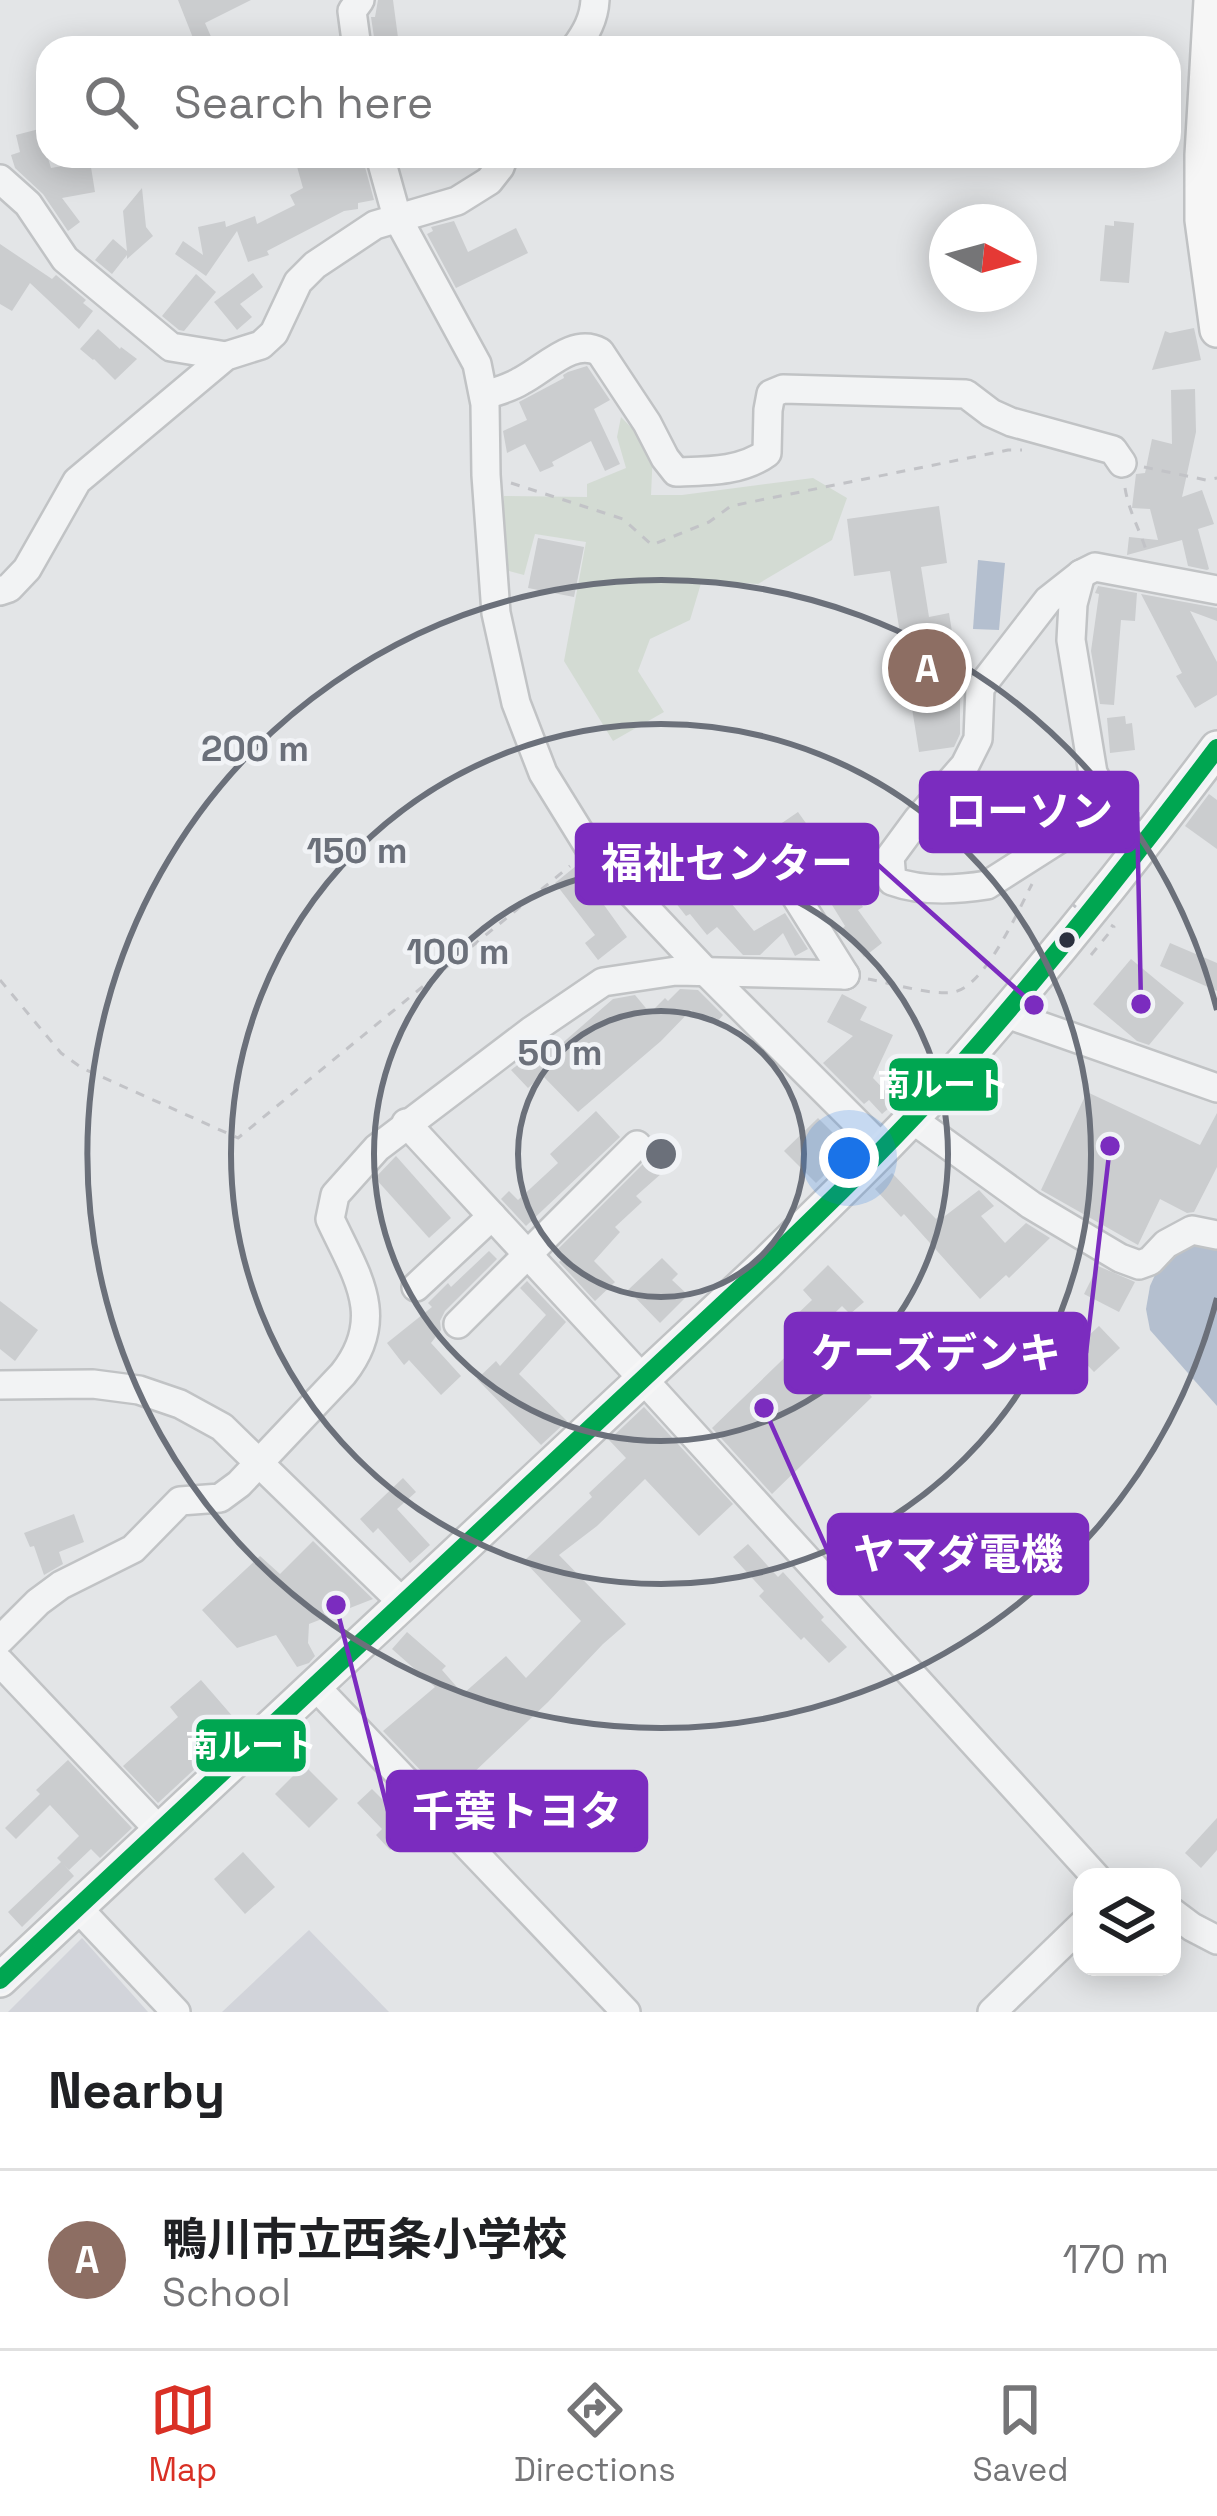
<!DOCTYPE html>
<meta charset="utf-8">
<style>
:root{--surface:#fff;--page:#f2f2f2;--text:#202124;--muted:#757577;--line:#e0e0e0;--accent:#d93025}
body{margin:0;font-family:"Space Grotesk","Noto Sans JP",sans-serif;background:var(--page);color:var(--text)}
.controls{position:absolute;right:36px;bottom:36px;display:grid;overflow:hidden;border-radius:24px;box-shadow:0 6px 30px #0003}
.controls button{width:108px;height:108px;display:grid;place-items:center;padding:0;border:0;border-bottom:3px solid var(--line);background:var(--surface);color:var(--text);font:60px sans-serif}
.compass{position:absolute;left:929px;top:204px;width:108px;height:108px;border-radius:50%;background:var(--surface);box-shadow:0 6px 30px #0003;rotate:96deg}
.you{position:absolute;left:849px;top:1158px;width:42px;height:42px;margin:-30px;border:9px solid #fff;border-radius:50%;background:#1a73e8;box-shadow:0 0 0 18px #1a73e833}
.badge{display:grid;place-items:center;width:78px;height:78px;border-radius:50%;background:var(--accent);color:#fff;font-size:39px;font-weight:700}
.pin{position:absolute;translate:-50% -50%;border:6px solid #fff;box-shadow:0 3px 12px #0006}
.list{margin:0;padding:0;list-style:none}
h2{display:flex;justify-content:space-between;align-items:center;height:156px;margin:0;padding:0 48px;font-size:51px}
h2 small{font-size:39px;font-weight:400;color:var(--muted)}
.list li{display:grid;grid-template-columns:78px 1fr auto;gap:36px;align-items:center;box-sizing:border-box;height:180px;padding:0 48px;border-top:3px solid var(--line)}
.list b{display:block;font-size:45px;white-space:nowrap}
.list p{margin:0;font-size:39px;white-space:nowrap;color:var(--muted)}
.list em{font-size:39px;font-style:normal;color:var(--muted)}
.icon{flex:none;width:66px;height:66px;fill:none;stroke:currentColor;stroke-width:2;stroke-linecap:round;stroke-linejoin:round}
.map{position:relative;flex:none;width:1217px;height:2012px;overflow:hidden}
.search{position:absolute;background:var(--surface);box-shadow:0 6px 30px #0003;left:36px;right:36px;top:36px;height:132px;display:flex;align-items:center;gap:30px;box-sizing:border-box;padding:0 42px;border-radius:36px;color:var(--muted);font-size:45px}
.sheet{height:336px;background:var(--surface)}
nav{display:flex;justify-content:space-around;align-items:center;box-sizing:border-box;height:168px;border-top:3px solid var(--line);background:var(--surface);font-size:33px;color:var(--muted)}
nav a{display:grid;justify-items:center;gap:6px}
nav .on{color:var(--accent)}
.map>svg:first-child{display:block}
.built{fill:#d2d4da}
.green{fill:#d3dbd3}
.water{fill:#b4bfcf}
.building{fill:#cbcdcf}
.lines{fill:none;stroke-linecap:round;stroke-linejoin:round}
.minor-casing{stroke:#c1c3c5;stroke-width:32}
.major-casing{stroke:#c0c2c4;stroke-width:38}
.path{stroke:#c2c3c7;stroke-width:3;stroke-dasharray:9 9;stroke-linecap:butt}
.minor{stroke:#f2f3f4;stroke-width:27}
.major{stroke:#f6f6f6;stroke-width:33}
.path-bridge{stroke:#c2c3c7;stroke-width:3;stroke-dasharray:9 9;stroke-linecap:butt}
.bus-1-casing{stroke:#f1f3f6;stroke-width:27}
.bus-1{stroke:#00a651;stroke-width:18}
.ring{fill:none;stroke:#6b707a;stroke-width:6}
.bus-dot{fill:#2b313f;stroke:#f1f3f6;stroke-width:4.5}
.centre{fill:#6b707a;stroke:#f1f3f6;stroke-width:6}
.ring-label{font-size:36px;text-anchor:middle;font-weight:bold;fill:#6b707a;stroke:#f1f3f6;stroke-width:9;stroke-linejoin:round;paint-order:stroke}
.leader{fill:none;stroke:#7b2cbf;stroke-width:4.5}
.callout-dot{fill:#7b2cbf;stroke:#f1f3f6;stroke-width:4.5}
.callout{fill:#7b2cbf;stroke:#7b2cbf;stroke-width:4.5}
.callout-label{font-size:42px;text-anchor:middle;font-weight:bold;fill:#fff}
.line-badge{stroke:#f1f3f6;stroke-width:4.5}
.badge-label{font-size:33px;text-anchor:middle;font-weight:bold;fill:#fff}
</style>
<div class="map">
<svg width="1217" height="2012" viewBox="0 0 1217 2012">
<rect width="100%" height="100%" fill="#e3e5e7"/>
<g class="built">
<polygon points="309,1930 389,2012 222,2012"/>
<polygon points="82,1938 148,2012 8,2012"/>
</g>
<polygon class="green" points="621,417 653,450 651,495 682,495 813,478 847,498 832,540 758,584 702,580 690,620 650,639 638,671 664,712 613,741 564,661 586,542 535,534 524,575 501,569 504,496 587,497 587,484 626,468 617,437"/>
<g class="water">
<polygon points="978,560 1005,563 999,630 973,629"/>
<polygon points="1185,1244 1217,1244 1217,1406 1150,1330 1146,1309 1150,1286 1160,1264"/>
</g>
<g class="building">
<polygon points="178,0 251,0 205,23 216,48 197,48"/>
<polygon points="378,0 393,0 399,45 381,48 381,44 375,44 371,17 375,17"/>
<polygon points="39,129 51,168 90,161 95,192 62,198 80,222 68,231 43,194 15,168 11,155 20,152 16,135"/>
<polygon points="294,156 362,156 374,200 358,203 358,209 344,211 267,251 269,255 248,262 237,231 206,276 175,254 183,241 203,255 198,227 225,221 226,227 255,216 257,224 295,205 290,195 303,188"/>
<polygon points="142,188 146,227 153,236 127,259 127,255 112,274 95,260 113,239 127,251 123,211"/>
<polygon points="454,221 468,252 516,228 528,253 456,288 427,234 433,231 431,227"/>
<polygon points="1114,221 1134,223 1129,283 1100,281 1105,225 1114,226"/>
<polygon points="0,244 52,279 56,275 86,300 83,303 93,311 79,329 30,283 12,311 0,304"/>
<polygon points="253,273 263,287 240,304 252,317 237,330 214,302"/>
<polygon points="196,274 216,292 184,331 179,330 162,316"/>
<polygon points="1194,328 1201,360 1152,370 1165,331 1170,333"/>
<polygon points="98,329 120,349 121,347 137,359 115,380 94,359 93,360 80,349"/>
<polygon points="587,366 610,400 594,409 620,464 605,471 591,441 552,462 554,466 540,472 525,444 507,453 503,431 527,420 519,402 564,378 563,375 568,372"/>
<polygon points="1195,389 1196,432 1182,497 1202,490 1214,524 1198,529 1209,569 1207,570 1188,566 1182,540 1127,555 1129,537 1158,540 1150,509 1132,508 1136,474 1145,473 1152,439 1172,444 1171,390"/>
<polygon points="939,506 947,563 921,567 929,617 949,613 954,644 962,643 967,676 964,682 960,683 960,734 954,747 919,752 890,571 854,576 847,519"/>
<polygon points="538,538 584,547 574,597 528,588"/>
<polygon points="1098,586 1137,593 1135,621 1121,620 1114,705 1100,704 1091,651 1099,594 1095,593"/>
<polygon points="1141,594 1217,608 1217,621 1190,611 1217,662 1217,695 1195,708 1176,676 1182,673"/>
<polygon points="1125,716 1126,724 1132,723 1135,750 1110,753 1107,718"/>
<polygon points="1209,794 1217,800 1217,849 1185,826"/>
<polygon points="798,812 813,833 808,836 846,880 863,907 858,910 882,943 864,957 842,929 845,926 824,892 831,888 779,825"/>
<polygon points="746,850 765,881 731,903 754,931 785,913 808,949 795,956 783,933 760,955 743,955 717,927 707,935 690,914 686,916 668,893 663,898 643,876 665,857 686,880 694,874 699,880"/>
<polygon points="576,866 627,937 598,960 585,943 595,935 555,883"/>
<polygon points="1170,943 1217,963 1217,991 1160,966"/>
<polygon points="1131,959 1184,1003 1149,1045 1137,1041 1093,1004"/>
<polygon points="680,989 698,990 723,1015 716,1023 709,1016 704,1021 691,1010 661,1041 578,1112 542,1075 528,1088 511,1070 551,1039 559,1046 613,999 635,995 650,1013 665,998 668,1001"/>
<polygon points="842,994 867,1007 860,1020 893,1035 873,1078 896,1102 882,1114 869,1100 864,1104 823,1063 853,1036 827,1022"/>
<polygon points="1087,1092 1200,1145 1217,1113 1217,1167 1194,1212 1187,1213 1160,1199 1138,1245 1041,1190"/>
<polygon points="596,1111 620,1137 526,1226 501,1199 509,1191 518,1200 558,1163 550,1154"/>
<polygon points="818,1118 850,1150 816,1183 784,1151"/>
<polygon points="396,1156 451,1218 429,1238 375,1178"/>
<polygon points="649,1158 662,1173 636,1196 642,1202 615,1227 620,1232 594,1261 615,1282 595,1301 559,1262 561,1260 554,1253"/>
<polygon points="892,1173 936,1219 939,1216 941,1219 979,1190 994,1206 981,1216 1005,1243 1026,1223 1050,1238 1009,1278 1006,1275 980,1299 904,1214 901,1217 875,1189"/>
<polygon points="489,1251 497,1259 445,1311 440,1321 441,1330 431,1343 461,1376 441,1395 409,1360 404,1365 387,1343 432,1307 428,1303 448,1283 451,1287"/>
<polygon points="662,1258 678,1274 672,1280 688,1295 660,1323 628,1290"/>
<polygon points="828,1265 864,1302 850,1314 842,1306 812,1335 872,1397 772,1494 712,1428 806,1337 791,1320 812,1300 803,1290"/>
<polygon points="1098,1266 1135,1282 1119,1312 1084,1294"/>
<polygon points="527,1281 566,1322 519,1374 567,1421 541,1445 477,1379 496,1361 500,1366 546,1315 520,1288"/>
<polygon points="0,1301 38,1330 15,1361 0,1349"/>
<polygon points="1099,1326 1120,1348 1094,1372 1073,1350"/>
<polygon points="644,1407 733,1504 699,1536 645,1479 597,1526 559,1555 626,1624 603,1644 548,1702 447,1798 383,1731 435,1687 392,1649 407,1632 446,1666 442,1670 463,1694 506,1656 526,1678 581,1621 524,1561 592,1497 589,1493 626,1458 609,1440"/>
<polygon points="403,1478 416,1492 397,1509 430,1545 410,1563 378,1528 373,1533 360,1519"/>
<polygon points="74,1514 84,1542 59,1552 63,1564 44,1575 34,1546 30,1547 24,1533"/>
<polygon points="313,1541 373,1599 309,1624 308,1643 315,1656 309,1663 297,1667 276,1635 237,1648 202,1610 260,1556 280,1574"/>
<polygon points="748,1544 778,1577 783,1572 824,1617 821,1620 847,1647 829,1663 804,1637 801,1640 759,1596 764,1591 733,1557"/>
<polygon points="201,1680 241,1726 158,1803 123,1766 178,1717 170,1707"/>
<polygon points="68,1760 132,1828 100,1858 91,1849 69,1870 64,1865 74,1876 22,1927 8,1912 61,1862 57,1858 79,1836 50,1805 16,1839 5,1828 40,1794 36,1790"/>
<polygon points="304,1765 338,1799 309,1828 275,1794"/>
<polygon points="372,1789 391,1808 399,1800 420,1822 390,1850 376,1835 382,1829 357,1803"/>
<polygon points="1217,1818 1217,1850 1201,1868 1185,1853"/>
<polygon points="243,1852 275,1887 245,1914 214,1879"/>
</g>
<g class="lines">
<defs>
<g id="minor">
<polyline points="357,48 352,11 360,0"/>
<path d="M 575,48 C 586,33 594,19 595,0"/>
<polyline points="380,156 397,217 477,364 485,404 486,475 496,613 516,703 543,773 590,849 705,971 883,1149"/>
<polyline points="0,179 28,204 65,259 171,347 226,356"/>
<path d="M 484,396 C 496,391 510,388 521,381 C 545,369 573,337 600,352 L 647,423 L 665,458 L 676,472 C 707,471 741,472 767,453 L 768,410 L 771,394 L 783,389 L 966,394 L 991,413 L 1011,422 L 1113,450 L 1122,463"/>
<polyline points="1081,574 1073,604 1071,640 1093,773 1111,806 1142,847"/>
<polyline points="0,591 9,588 27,569 77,481 226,356 261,345 274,333 298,282 315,265 375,225 457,201 489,181 500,167 504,156"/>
<path d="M 1111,806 L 987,885 C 956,890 922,892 892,881 L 890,857 L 918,819 L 965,765 L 978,739 L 980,688 L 1048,600 L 1081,574 L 1095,567 L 1217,590"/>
<polyline points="766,849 845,975"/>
<polyline points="1004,1013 1217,1088"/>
<polyline points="912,1119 1031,1205 1120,1258 1139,1265 1150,1261 1166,1244 1192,1230 1217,1235"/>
<polyline points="406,1123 642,1378 1096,1877"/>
<polyline points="416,1287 492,1216"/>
<polyline points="458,1324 637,1145"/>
<polyline points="0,1385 93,1384 139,1390 180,1404 222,1427 403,1603"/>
<path d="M 0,1640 L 38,1602 L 61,1585 L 133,1549 L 180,1501 L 220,1498 L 239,1484 L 343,1374 C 388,1317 356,1275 330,1219 L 335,1195 L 377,1148 L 531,1031 L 603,982 L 676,971 L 845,975"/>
<polyline points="0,1662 160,1831"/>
<polyline points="315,1686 626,2012"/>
<polyline points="77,1907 176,2012"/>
<polyline points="1172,1912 1192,1927 1217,1940"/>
<polyline points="992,2012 1082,1925"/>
</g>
<g id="major">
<polyline points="1211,0 1202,155 1202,220 1217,330"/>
<path d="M 0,1980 L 766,1264 C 831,1200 898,1137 958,1068 C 1048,965 1135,858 1217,748"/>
</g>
</defs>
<use href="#minor" class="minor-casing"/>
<use href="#major" class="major-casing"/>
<g class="path">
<polyline points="1144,467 1206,480 1217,478"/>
<polyline points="511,483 623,519 652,545 709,522 731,506 1008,450 1022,450"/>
<path d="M 1125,488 C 1129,512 1140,530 1147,553"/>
<polyline points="1091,955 1114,927 1111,925"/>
<path d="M 868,979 C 891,983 932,996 954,992 C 985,986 1018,911 1032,884"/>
<polyline points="0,980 61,1053 82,1068 238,1138 570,866"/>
</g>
<use href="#minor" class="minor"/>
<use href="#major" class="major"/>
<polyline class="path-bridge" points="1072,904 1100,926"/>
<defs>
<path id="bus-1" d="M 0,1980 L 766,1264 C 823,1209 880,1154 934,1095 C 1034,985 1127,867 1217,748"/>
</defs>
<use href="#bus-1" class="bus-1-casing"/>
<use href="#bus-1" class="bus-1"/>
</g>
<g class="ring">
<circle cx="661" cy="1154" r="143"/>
<circle cx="661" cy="1154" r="287"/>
<circle cx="661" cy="1154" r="430"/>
<path d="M1217 1298A574 574 0 1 1 1217 1010"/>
</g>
<circle class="bus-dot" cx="1067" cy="940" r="10"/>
<circle cx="661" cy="1154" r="18" class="centre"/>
<g class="ring-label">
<text x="255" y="761">200 m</text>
<text x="357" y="863">150 m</text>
<text x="458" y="964">100 m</text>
<text x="560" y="1065">50 m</text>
</g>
<path class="leader" d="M1141 1004L1137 812M1034 1005L877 864M1110 1146L1086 1353M764 1408L829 1554M336 1605L388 1811"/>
<g class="callout-dot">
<circle cx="1141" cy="1004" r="12"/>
<circle cx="1034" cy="1005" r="12"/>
<circle cx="1110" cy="1146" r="12"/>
<circle cx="764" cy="1408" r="12"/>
<circle cx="336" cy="1605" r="12"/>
</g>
<g class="callout">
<rect x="921" y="773" width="216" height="78" rx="12"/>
<rect x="577" y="825" width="300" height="78" rx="12"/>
<rect x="786" y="1314" width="300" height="78" rx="12"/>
<rect x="829" y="1515" width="258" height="78" rx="12"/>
<rect x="388" y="1772" width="258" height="78" rx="12"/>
</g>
<g class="callout-label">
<text x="1029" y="826">ローソン</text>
<text x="727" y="878">福祉センター</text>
<text x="936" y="1368">ケーズデンキ</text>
<text x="958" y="1569">ヤマダ電機</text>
<text x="517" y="1826">千葉トヨタ</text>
</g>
<g class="line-badge">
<rect x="887" y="1056" width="113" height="57" rx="12" fill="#00a651"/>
<rect x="194" y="1717" width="114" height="57" rx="12" fill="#00a651"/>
</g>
<g class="badge-label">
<text x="943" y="1096">南ルート</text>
<text x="251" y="1757">南ルート</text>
</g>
</svg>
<div class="controls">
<button><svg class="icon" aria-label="layers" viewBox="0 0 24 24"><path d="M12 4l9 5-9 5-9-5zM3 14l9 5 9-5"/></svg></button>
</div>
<svg class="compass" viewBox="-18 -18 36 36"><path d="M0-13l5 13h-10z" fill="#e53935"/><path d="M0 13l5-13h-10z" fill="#757577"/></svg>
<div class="you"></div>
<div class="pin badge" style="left:927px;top:668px;background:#8d6e63">A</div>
<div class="search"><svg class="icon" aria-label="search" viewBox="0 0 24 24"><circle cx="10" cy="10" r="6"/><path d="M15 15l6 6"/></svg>Search here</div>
</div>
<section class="sheet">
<h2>Nearby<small></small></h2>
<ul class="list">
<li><span class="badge" style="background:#8d6e63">A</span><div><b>鴨川市立西条小学校</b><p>School</p></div><em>170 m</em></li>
</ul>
</section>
<nav>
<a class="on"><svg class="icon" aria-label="map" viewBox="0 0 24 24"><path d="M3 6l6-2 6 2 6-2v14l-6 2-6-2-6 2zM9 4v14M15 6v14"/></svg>Map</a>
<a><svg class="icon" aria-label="directions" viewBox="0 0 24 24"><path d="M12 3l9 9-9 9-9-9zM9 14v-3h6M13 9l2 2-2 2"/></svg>Directions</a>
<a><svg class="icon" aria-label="saved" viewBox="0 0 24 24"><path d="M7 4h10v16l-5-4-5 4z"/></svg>Saved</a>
</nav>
